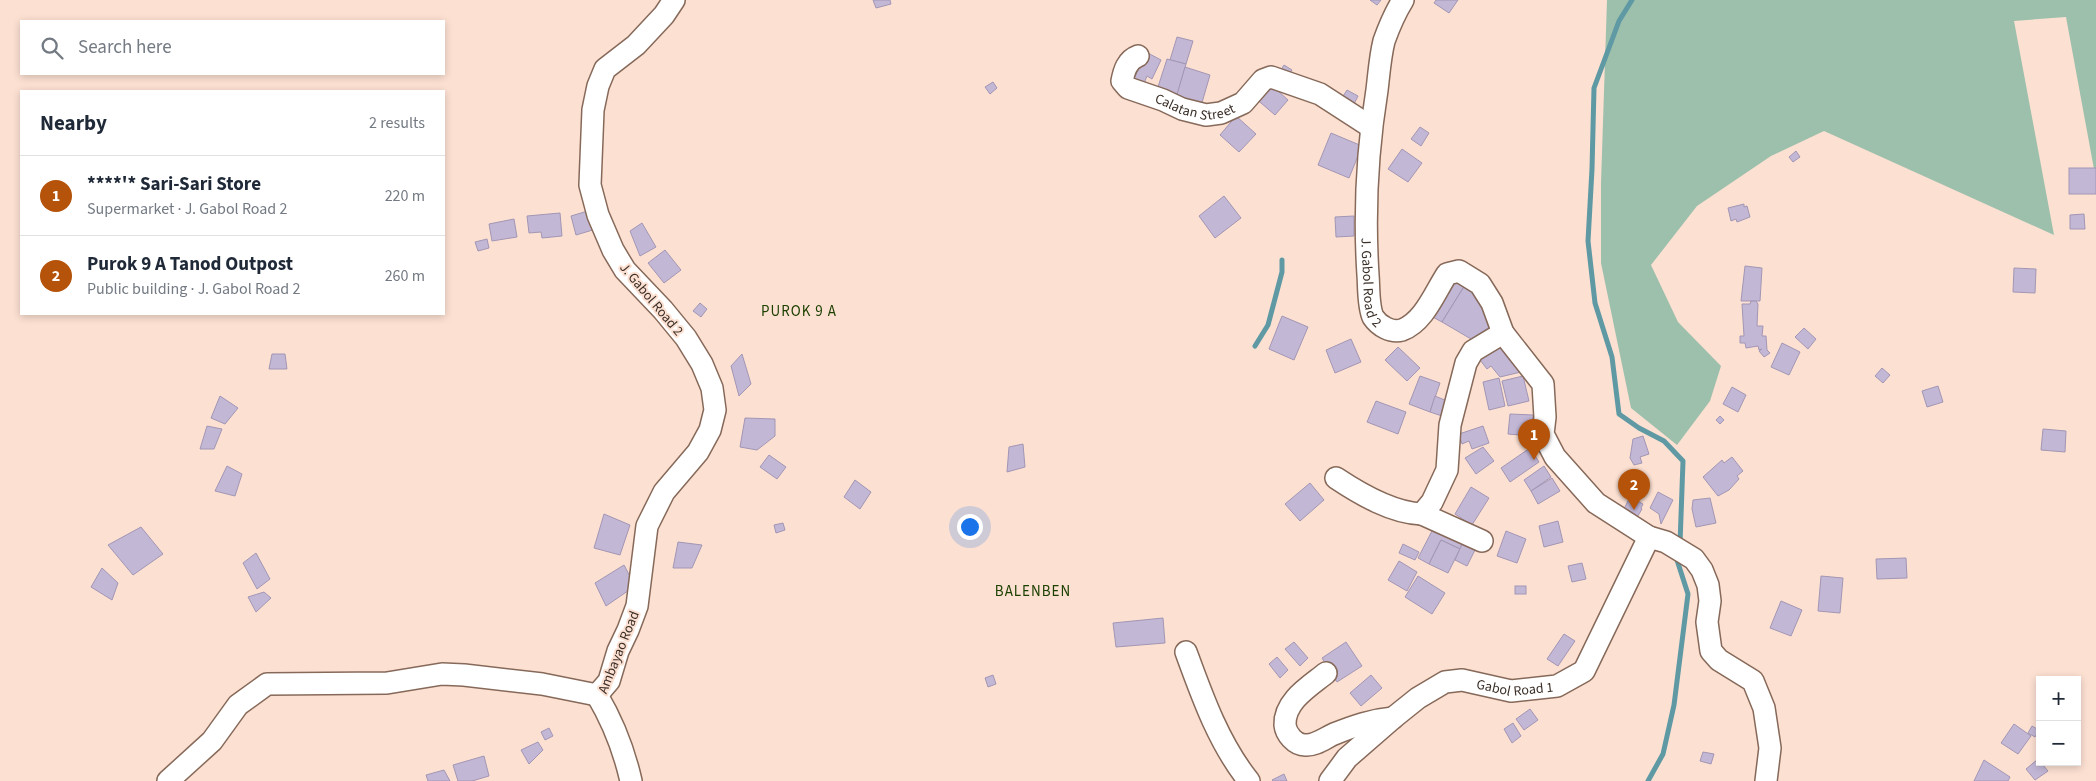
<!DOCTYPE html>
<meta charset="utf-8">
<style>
:root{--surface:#fff;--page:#f6f6f7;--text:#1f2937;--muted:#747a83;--line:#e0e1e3;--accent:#b45309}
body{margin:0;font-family:"Source Sans 3",sans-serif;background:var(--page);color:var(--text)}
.controls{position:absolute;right:15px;bottom:15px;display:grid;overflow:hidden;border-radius:0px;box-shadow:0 2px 8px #0003}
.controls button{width:45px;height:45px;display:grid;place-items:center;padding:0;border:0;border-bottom:1px solid var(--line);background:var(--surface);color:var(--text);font:25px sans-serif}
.you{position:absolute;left:969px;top:526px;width:18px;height:18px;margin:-12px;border:4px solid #fff;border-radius:50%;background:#1a73e8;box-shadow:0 0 0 8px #1a73e833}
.badge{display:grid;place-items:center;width:32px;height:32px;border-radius:50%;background:var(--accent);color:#fff;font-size:16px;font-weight:700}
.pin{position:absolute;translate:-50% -41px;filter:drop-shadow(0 1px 2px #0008)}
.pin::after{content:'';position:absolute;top:26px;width:18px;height:15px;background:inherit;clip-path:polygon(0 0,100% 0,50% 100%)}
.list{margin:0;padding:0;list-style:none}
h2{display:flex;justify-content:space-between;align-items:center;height:65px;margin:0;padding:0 20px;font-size:21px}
h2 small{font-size:16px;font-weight:400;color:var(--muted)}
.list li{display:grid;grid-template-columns:32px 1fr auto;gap:15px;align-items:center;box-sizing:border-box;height:80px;padding:0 20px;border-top:1px solid var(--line)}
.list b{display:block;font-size:19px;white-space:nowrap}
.list p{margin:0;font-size:16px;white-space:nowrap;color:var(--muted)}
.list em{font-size:16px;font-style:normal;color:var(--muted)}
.icon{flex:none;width:28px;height:28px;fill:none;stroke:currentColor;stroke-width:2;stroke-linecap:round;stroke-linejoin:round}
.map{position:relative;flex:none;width:2096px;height:781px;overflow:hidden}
.search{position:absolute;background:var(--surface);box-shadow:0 2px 8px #0003;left:20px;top:20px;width:425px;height:55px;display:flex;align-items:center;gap:12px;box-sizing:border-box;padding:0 18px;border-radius:0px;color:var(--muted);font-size:19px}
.panel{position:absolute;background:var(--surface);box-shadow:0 2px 8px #0003;left:20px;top:90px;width:425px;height:225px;border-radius:0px}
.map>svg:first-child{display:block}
.green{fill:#9dc0ac}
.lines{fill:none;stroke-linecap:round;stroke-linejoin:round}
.stream{stroke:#5f99a4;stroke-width:5}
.building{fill:#c3b7d6;stroke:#a296b4}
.minor-casing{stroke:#866959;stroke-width:24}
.minor{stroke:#fff;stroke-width:21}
.labels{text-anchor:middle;stroke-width:4;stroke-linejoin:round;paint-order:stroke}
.street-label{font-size:14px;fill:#3a2e27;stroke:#fce0d2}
.neighbourhood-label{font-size:15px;letter-spacing:1px;fill:#1c4000;stroke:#fce0d2}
</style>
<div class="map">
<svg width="2096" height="781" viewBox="0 0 2096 781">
<rect width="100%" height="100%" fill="#fce0d2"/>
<polygon class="green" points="1607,0 2096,0 2096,180 2066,17 2014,21 2054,235 1824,131 1771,156 1697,206 1651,265 1678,322 1721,366 1710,401 1677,445 1631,408 1601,263 1601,183"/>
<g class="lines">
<g class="stream">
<polyline points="1632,0 1619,21 1594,88 1592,169 1588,241 1595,303 1612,357 1619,414 1639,428 1664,441 1683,461 1680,544"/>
<polyline points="1255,346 1268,325 1282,272 1282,260"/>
<polyline points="1648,781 1663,754 1674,705 1688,594 1677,560 1678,555"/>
</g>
</g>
<g class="building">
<polygon points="873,0 890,0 891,4 876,8"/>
<polygon points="1370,0 1381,0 1377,5"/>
<polygon points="1436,0 1458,0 1449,13 1434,3"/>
<polygon points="1177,37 1193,41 1186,64 1170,60"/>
<polygon points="1146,52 1161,60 1152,79 1147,76 1143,86 1132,81"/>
<polygon points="1167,59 1186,64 1177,96 1157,90"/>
<polygon points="1284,65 1292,70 1287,78 1279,73"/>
<polygon points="1185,67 1210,75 1201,106 1176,98"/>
<polygon points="993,82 997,88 990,94 985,87"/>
<polygon points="1268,82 1288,100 1275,115 1254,97"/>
<polygon points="1347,90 1358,96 1352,108 1340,101"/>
<polygon points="1236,116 1256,134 1239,152 1220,135"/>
<polygon points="1420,127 1429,133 1421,146 1411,139"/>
<polygon points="1331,133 1362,146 1349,178 1318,165"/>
<polygon points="1402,149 1422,163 1408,182 1388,169"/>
<polygon points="1796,151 1800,157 1793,162 1789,157"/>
<rect x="2069" y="168" width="27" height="26"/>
<polygon points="1224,196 1241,218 1215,238 1199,216"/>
<polygon points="1744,204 1744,207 1747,206 1750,217 1737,222 1736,219 1731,221 1728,208"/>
<polygon points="591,210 596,229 576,235 571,216"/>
<polygon points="560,213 562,236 542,238 541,232 529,233 527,216"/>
<polygon points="2084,214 2085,229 2070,229 2070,215"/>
<polygon points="1354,216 1354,236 1336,237 1335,217"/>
<polygon points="514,219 517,237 492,241 489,224"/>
<polygon points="642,223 656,247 640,256 630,231"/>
<polygon points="487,239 489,248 478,251 475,242"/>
<polygon points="665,250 681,270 664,283 648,263"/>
<polygon points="1745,266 1762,268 1760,301 1741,301"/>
<polygon points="2014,268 2036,269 2035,293 2013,292"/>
<polygon points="1455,280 1465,285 1442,322 1427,314"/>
<polygon points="1465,285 1477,297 1491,326 1471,339 1442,322"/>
<polygon points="1751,301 1756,301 1758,304 1757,326 1763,326 1762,336 1766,336 1767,350 1770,353 1764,357 1759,351 1762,349 1759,350 1758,346 1746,348 1745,343 1740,343 1740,336 1744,336 1742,304 1750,304"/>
<polygon points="700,303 707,309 701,317 693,311"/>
<polygon points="1282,316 1308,327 1294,360 1269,349"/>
<polygon points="1804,328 1816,339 1808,349 1795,337"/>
<polygon points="1351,339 1361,362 1335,373 1326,350"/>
<polygon points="1496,341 1521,372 1500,377 1491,366 1487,369 1480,360 1483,358 1480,355"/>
<polygon points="1782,343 1800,352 1789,375 1771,367"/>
<polygon points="1398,347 1420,368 1407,381 1385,360"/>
<polygon points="272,354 285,354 287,369 269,369"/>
<polygon points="742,354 751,384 739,396 731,366"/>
<polygon points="1882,368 1890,375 1883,383 1875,376"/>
<polygon points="1420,376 1440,383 1430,412 1409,404"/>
<polygon points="1523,376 1529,401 1508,406 1502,381"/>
<polygon points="1499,378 1505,406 1489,410 1483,382"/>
<polygon points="1938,386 1943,402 1927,407 1922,391"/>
<polygon points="1732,387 1746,395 1738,412 1723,404"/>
<polygon points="220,396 238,408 225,424 211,418"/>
<polygon points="1435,396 1447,401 1442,416 1430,412"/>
<polygon points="1376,401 1406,412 1398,434 1367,422"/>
<polygon points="1510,414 1533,415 1532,436 1508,434"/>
<polygon points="1720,416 1724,420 1720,424 1716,420"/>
<polygon points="745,418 775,419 775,436 757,450 740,447"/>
<polygon points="207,426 222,429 214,449 200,449"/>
<polygon points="1483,426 1489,443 1472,449 1469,441 1462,444 1459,434"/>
<polygon points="2043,429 2066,431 2065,452 2041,450"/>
<polygon points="1643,436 1649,454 1640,457 1642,463 1634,465 1630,458 1633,439"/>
<polygon points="1023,444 1025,467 1007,472 1009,447"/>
<polygon points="1483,447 1494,461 1476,474 1465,458"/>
<polygon points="1530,448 1539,462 1510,482 1501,468"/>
<polygon points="769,455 786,467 777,479 760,467"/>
<polygon points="1732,457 1743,471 1737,476 1739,479 1729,490 1718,496 1703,477 1722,460 1724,463"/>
<polygon points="227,466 242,474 235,496 215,491"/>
<polygon points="1544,466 1551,477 1531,491 1524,480"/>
<polygon points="1552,478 1560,491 1538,504 1531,491"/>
<polygon points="855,480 871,492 860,509 844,497"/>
<polygon points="1310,483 1324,500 1300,521 1285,504"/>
<polygon points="1471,487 1489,498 1472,525 1455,514"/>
<polygon points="1658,492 1673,500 1661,524 1659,514 1650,508"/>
<polygon points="1630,497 1643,504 1641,508 1642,509 1636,519 1623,511"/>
<polygon points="1710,498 1716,523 1696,527 1692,509 1693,500"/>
<polygon points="604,514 630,525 620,555 594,548"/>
<polygon points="1558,521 1563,542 1544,547 1539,526"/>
<polygon points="783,523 785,530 776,533 774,525"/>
<polygon points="141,527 163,554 133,575 108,545"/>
<polygon points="1433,529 1462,544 1460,549 1441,540 1429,564 1418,558"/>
<polygon points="1506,531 1526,539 1517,563 1497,556"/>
<polygon points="1441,540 1460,549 1448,573 1429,564"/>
<polygon points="678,542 702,545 692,568 673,568"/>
<polygon points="1403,544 1419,552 1415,560 1399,553"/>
<polygon points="1462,544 1475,550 1467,566 1455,560"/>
<polygon points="256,553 270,579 257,589 243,563"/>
<polygon points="1906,558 1907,578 1877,579 1876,559"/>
<polygon points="1399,561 1417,572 1407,591 1388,580"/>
<polygon points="1582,563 1586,579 1572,582 1568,566"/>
<polygon points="624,565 635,586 606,606 595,583"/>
<polygon points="102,568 118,583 112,600 91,587"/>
<polygon points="1418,576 1445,593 1432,614 1405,597"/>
<polygon points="1821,576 1843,578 1840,613 1818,611"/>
<rect x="1515" y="586" width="11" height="8"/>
<polygon points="264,592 271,598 256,612 248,597"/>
<polygon points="1781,601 1802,610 1791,636 1770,628"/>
<polygon points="1163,618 1165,643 1116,647 1113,623"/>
<polygon points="1564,634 1575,641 1558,666 1547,659"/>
<polygon points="1294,642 1308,658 1300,666 1285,649"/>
<polygon points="1346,642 1362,666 1337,682 1322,658"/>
<polygon points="1277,657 1288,670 1280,678 1269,664"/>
<polygon points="993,675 996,684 988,687 985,678"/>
<polygon points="1371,675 1382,688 1361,706 1350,693"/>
<polygon points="1530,709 1538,720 1524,730 1516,719"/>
<polygon points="1513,723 1521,736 1512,743 1504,729"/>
<polygon points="2014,724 2031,736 2018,754 2001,743"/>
<polygon points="2032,726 2039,730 2035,737 2028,733"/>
<polygon points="549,728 553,736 545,740 541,732"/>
<polygon points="538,742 543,750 529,764 521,750"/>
<polygon points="1703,752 1714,754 1711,764 1700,761"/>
<polygon points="484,756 489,776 472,781 458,781 453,765"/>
<polygon points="2038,759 2048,771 2035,780 2026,769"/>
<polygon points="1984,760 2010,777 2008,781 1974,781"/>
<polygon points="444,770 450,781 428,781 426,775"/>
<polygon points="1284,774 1287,781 1273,781 1272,780"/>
</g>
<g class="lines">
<defs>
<g id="minor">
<path id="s1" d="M 1403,0 C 1395,13 1389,27 1384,41 C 1380,57 1379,74 1377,90 C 1367,152 1364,213 1368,275 C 1369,287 1368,306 1373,317 C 1379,326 1391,333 1402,330 C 1424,322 1435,292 1447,274 L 1459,271 L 1480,284 L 1492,303 L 1503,333 L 1543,384 L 1545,417 L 1543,434 L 1555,457 L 1596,503 L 1649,537 L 1666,542 L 1694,559 L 1702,570 L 1708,585 L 1710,601 L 1707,622 L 1711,651 L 1719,660 L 1753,681 L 1764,708 L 1770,748 L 1766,781"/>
<path id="s2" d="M 1138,56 C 1127,60 1124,71 1122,81 L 1128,88 L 1163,100 L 1182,109 L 1206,115 L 1221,113 L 1243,103 L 1263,80 L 1271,77 L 1320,94 L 1371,127"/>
<path d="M 1336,478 C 1360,494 1392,513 1422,514 L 1432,502 L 1447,470 L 1450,425 L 1466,363 L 1473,351 L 1503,333"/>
<polyline points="1422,514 1482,541"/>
<path d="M 1186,652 C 1202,696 1219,744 1249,781"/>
<path d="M 1326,673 C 1310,686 1284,701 1285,725 C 1286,734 1295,745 1305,745 C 1315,746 1325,738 1334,734 C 1354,726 1371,720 1393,718"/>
<polyline points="597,695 609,681 618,651 628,630 637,606 647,526 664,492 698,452 710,430 715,410 712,388 702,364 686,338 663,310 625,270 613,250 598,215 590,185 593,110 598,86 605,69 636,45 664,15 674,0"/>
<path d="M 597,695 C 613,722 624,750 631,781"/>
<polyline points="168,781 212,741 238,705 267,684 387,683 442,674 464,675 542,684 597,695"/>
<path id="s3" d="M 1330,781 L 1347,758 L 1393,718 L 1418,698 L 1445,682 L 1462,680 L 1511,691 L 1557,686 L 1584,671 L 1649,537"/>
</g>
</defs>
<use href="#minor" class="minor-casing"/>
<use href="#minor" class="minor"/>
</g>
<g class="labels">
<g class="street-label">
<text dy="5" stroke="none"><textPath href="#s2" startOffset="111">Calatan Street</textPath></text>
<text dy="5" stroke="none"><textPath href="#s1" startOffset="288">J. Gabol Road 2</textPath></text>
<text transform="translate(652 299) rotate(50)" y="5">J. Gabol Road 2</text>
<text transform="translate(618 652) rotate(-68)" y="5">Ambayao Road</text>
<text dy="5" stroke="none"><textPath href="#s3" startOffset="224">Gabol Road 1</textPath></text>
</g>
<g class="neighbourhood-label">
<text x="799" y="316">PUROK 9 A</text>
<text x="1033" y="596">BALENBEN</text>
</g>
</g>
</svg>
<div class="controls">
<button>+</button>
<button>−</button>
</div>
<div class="you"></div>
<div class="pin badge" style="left:1534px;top:460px">1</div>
<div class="pin badge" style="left:1634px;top:510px">2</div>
<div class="search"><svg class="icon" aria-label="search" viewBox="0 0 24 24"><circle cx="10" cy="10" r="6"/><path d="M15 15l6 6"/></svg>Search here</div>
<section class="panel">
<h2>Nearby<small>2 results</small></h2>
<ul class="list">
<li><span class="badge">1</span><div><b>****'* Sari-Sari Store</b><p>Supermarket · J. Gabol Road 2</p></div><em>220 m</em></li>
<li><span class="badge">2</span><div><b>Purok 9 A Tanod Outpost</b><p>Public building · J. Gabol Road 2</p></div><em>260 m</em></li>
</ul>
</section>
</div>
